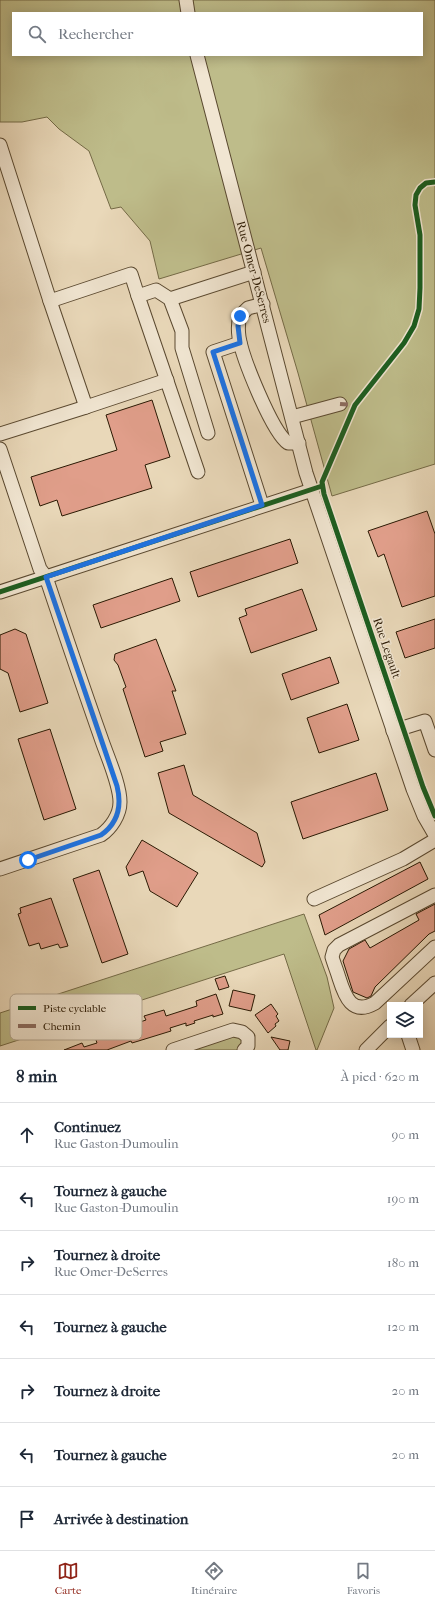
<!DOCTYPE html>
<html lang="fr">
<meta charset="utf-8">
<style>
:root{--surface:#fff;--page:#f2f2f3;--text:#1f2937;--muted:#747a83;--line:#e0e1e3;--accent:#8f2418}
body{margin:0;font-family:"IM FELL French Canon",serif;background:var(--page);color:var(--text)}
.controls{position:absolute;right:12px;bottom:12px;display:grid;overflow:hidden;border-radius:0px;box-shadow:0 2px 10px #0003}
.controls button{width:36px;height:36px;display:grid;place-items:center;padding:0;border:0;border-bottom:1px solid var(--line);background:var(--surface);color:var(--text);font:20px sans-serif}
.stop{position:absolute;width:12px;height:12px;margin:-9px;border:3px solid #1a73e8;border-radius:50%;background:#fff}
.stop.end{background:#1a73e8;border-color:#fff;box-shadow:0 1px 4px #0008}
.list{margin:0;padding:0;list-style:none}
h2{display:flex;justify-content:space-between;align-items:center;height:52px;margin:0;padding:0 16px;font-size:17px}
h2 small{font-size:13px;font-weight:400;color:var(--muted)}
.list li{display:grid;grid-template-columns:26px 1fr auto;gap:12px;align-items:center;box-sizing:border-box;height:64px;padding:0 16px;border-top:1px solid var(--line)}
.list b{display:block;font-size:15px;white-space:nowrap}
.list p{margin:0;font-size:13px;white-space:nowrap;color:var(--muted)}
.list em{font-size:13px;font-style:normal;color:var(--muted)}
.icon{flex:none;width:22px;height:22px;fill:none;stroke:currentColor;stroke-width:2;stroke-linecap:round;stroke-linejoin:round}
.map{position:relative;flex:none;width:435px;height:1050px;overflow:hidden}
.search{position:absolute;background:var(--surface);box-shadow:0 2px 10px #0003;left:12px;right:12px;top:12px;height:44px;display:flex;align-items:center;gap:10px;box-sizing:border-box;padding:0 14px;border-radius:0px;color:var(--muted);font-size:15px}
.sheet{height:500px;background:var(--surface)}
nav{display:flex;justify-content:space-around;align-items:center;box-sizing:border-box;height:56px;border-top:1px solid var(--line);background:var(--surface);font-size:11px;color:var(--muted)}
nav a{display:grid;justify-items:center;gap:2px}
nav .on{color:var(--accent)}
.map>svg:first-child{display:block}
.green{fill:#bebc8a;stroke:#746a46;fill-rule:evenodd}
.building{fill:#e09e8a;stroke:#2a1903}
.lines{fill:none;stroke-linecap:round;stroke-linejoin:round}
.minor-casing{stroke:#5a4930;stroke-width:15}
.minor{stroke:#f1e6d2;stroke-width:13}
.quiet{stroke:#8d6e63;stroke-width:4;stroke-dasharray:8 4;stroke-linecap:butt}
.cycleway-casing{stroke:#f1e6d2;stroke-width:8}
.cycleway{stroke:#1b5e20;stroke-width:5}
.route{stroke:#1a73e8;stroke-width:5}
.labels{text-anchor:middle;stroke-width:3;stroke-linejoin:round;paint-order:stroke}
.street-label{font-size:12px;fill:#2a1903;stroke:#f1e6d2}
.key{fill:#f1e6d2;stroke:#b5a894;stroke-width:1}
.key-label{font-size:11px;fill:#2a1903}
</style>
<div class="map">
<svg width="435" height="1050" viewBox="0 0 435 1050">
<rect width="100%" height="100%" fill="#e9d8b9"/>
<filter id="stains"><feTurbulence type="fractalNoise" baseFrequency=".005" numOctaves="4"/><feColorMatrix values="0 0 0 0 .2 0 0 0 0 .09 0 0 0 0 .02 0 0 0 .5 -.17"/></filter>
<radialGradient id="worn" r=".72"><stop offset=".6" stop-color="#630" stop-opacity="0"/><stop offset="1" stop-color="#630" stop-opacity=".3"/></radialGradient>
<g class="green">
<path d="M 0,0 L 435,0 L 435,464 L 332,496 L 298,373 L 261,248 L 159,279 L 150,241 L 121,207 L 111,209 L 89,151 L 59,129 L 47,117 L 22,122 L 0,122 ZM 13,13 L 422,13 L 422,55 L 13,55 Z"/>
<polygon points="304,914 327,977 334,1008 317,1050 316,1050 284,954 0,1046 0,1013"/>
<polygon points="234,1035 241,1036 244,1043 238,1050 187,1050"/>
</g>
<g class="building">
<polygon points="152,400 170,457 145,465 152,488 62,516 57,500 40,506 31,477 117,450 106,415"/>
<polygon points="427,511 435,534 435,596 402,607 384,554 378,557 368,531"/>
<polygon points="290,539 298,563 198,597 190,572"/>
<polygon points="172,578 180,601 101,628 93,605"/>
<polygon points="302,589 317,630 251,653 239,618 247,615 245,609"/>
<polygon points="435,619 435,648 405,658 396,632"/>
<polygon points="15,629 26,634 48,703 20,712 8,673 0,669 0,635"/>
<polygon points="156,639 176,691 172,691 186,734 160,742 163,751 145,757 123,689 126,687 118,665 114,660 115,654"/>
<polygon points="330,657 339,683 291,700 282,674"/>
<polygon points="347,704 359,740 319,753 307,718"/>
<polygon points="50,729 76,809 44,820 18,739"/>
<polygon points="184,765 193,795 257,833 265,862 262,867 169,813 158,773"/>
<polygon points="376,773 388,810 303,839 291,802"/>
<polygon points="142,840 198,873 177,907 150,891 143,871 129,876 126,867"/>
<polygon points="420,862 428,879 325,935 319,915"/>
<polygon points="99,870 128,954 102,963 73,879"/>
<polygon points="51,898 68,946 60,948 58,944 41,949 39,943 29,946 18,914 21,913 20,908"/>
<polygon points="435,904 435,931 429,934 375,987 371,996 367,998 353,992 343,961 349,949 365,940 370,948 419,920 416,914"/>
<polygon points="225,976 229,987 219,990 215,979"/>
<polygon points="233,990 255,995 251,1011 229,1006"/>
<polygon points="216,994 223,1014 213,1017 213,1015 194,1021 195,1023 186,1026 186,1023 170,1028 171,1031 132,1043 131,1041 107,1050 64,1050 82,1043 84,1047 97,1043 95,1037 146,1020 144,1016 164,1010 166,1016 197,1006 196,1001"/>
<polygon points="271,1004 278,1014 276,1016 279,1021 275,1024 276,1026 268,1033 255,1015"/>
<polygon points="271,1037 290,1041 288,1050 280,1050"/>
</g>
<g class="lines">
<defs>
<g id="minor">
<polyline points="186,0 188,13"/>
<polyline points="197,55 306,473 413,789 424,816 435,835"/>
<polyline points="0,145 50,301 131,274 138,296"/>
<polyline points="170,299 254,272"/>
<polyline points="50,301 86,407 167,380"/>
<path d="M 263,304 L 248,308 L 240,316 C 238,323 238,330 239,337 C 242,357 272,432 288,443 L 299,443"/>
<polyline points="240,343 213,352 262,505"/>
<polyline points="292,417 340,404"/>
<polyline points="0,434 86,407"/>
<path d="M 0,449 L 40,569 L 46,577 C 64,631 82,684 101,738 C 107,756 120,784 120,802 C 120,815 111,828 101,835 L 0,869"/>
<polyline points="198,472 138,296 156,290 170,299 182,331 182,348 208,433"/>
<polyline points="0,592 312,490"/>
<polyline points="393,731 425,721 435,750"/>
<path d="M 435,895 L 339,945 L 334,950 L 332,957 C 334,964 337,971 339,978 C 345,997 352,1016 375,1003 L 435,947"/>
<polyline points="314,899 403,859 435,840"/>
<polyline points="411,1005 435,983"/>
<polyline points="408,1035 413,1050"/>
<polyline points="173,1050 233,1030 242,1032 248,1037 248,1046 244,1050"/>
<polyline points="366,1050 390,1026"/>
</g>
</defs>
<use href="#minor" class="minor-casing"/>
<use href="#minor" class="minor"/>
<polyline class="quiet" points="340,404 355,405"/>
<defs>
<g id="cycleway">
<polyline points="435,182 426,183 420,188 416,195 415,205 420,235 420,288 419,309 414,326 404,343 355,405 322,482 324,494 423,787 435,816"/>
<polyline points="0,592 322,486"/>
</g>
</defs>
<use href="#cycleway" class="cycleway-casing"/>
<use href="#cycleway" class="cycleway"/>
</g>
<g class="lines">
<path class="route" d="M 28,860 L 101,835 C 118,823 122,806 117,786 L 46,577 L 262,505 L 213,352 L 240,343 L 238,326 L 240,316"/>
</g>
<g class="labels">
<g class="street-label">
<text transform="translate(254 272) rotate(75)" y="4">Rue Omer-DeSerres</text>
<text transform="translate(387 648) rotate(71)" y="4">Rue Legault</text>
</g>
</g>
<rect x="10" y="994" width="132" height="46" rx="6" class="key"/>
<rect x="18" y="1006" width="18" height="4" fill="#1b5e20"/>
<rect x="18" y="1024" width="18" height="4" fill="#8d6e63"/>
<g class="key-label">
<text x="43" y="1012">Piste cyclable</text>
<text x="43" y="1030">Chemin</text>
</g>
<rect width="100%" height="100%" filter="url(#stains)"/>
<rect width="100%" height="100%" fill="url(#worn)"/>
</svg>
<div class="controls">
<button><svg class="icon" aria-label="layers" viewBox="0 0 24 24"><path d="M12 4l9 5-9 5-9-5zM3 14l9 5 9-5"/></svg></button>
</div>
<div class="stop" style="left:28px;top:860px"></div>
<div class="stop end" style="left:240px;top:316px"></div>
<div class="search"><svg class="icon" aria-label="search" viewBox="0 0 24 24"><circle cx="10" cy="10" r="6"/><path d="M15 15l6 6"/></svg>Rechercher</div>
</div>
<section class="sheet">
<h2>8 min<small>À pied · 620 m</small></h2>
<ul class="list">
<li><svg class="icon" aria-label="ahead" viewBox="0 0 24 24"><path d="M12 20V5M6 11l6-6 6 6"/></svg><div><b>Continuez</b><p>Rue Gaston-Dumoulin</p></div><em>90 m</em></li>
<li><svg class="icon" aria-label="left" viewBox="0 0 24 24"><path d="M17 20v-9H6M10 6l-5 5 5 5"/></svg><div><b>Tournez à gauche</b><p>Rue Gaston-Dumoulin</p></div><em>190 m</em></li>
<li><svg class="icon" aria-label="right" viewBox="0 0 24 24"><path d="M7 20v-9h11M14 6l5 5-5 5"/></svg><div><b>Tournez à droite</b><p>Rue Omer-DeSerres</p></div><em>180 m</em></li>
<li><svg class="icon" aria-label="left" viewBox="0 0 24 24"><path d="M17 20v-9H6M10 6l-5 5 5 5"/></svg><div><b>Tournez à gauche</b></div><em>120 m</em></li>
<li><svg class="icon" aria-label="right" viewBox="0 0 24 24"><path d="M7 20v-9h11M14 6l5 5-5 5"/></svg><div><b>Tournez à droite</b></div><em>20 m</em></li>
<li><svg class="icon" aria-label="left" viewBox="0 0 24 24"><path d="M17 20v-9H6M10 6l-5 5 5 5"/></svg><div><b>Tournez à gauche</b></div><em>20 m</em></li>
<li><svg class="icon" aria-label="arrive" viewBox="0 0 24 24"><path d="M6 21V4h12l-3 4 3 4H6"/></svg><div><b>Arrivée à destination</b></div></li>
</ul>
</section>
<nav>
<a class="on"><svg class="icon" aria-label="map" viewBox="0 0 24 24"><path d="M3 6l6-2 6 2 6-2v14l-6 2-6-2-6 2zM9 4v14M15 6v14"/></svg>Carte</a>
<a><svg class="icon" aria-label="directions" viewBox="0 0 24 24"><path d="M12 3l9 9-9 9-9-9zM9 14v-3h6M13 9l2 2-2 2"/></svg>Itinéraire</a>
<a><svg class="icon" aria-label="saved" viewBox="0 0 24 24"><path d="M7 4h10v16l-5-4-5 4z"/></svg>Favoris</a>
</nav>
